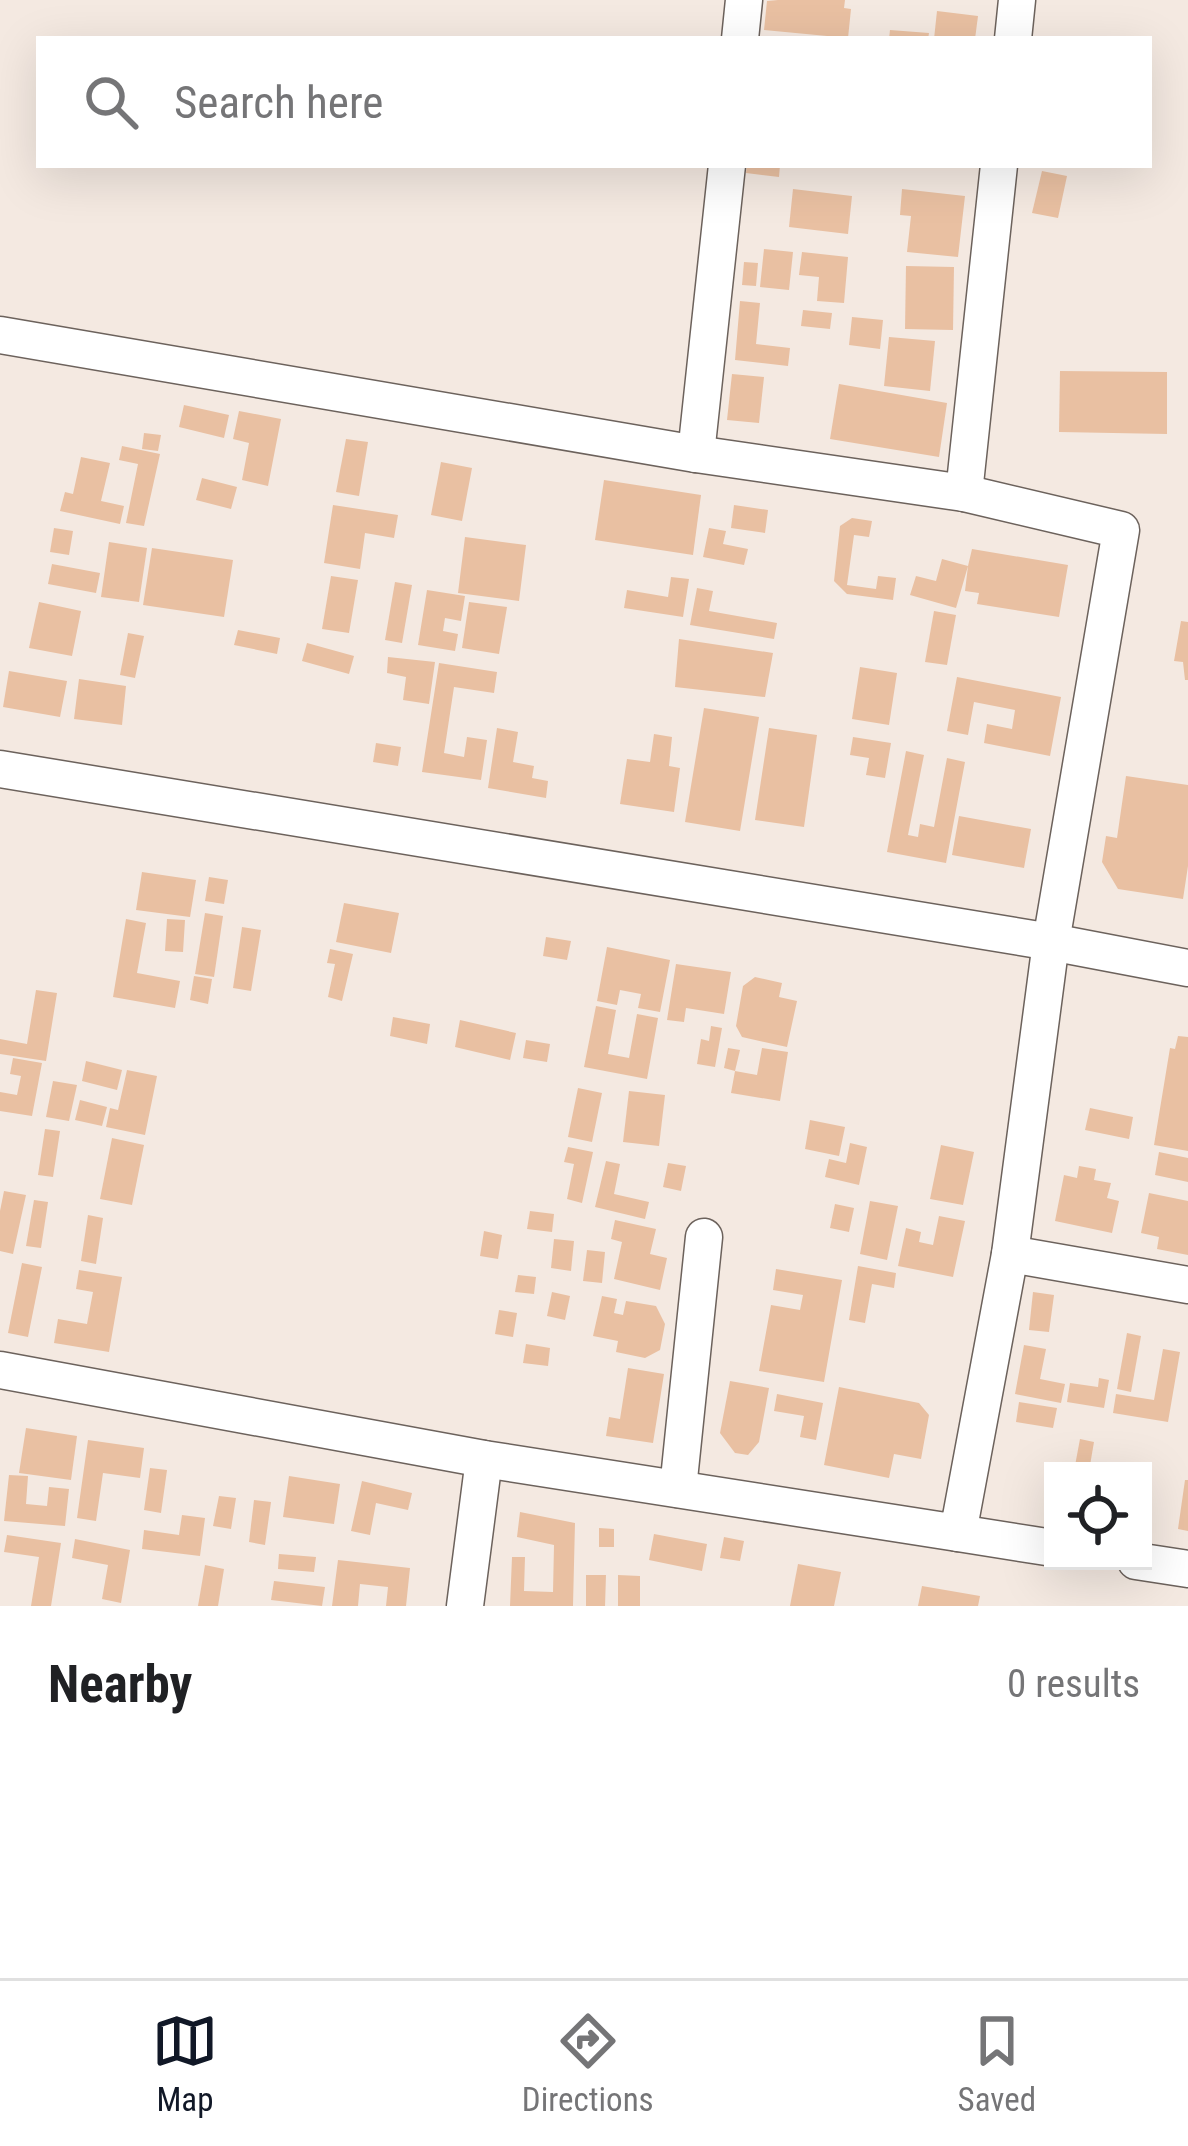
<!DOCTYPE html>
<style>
:root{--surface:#fff;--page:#f6f6f6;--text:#202124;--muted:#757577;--line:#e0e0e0;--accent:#111827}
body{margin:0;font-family:"Roboto Condensed",sans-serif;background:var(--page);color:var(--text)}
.controls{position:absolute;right:36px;bottom:36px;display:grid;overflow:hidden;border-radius:0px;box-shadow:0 12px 48px #0002}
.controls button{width:108px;height:108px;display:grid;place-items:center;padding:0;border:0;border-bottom:3px solid var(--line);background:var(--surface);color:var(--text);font:60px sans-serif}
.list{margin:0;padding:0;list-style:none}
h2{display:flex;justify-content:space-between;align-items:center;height:156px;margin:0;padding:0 48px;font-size:51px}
h2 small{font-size:39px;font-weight:400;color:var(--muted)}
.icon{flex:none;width:66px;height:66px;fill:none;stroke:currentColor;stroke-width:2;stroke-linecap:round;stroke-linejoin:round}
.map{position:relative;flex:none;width:1188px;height:1606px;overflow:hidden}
.search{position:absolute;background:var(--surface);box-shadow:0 12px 48px #0002;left:36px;right:36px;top:36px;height:132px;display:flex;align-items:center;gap:30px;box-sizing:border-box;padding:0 42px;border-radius:0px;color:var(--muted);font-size:45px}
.sheet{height:372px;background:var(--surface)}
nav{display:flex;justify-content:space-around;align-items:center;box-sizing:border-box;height:168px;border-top:3px solid var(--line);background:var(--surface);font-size:33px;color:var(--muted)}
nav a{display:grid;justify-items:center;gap:6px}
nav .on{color:var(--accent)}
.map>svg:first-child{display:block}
.building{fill:#e9c0a2}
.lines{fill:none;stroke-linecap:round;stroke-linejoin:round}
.minor-casing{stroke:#6c625c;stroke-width:39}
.minor{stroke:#fff;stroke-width:36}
</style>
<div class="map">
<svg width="1188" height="1606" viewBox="0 0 1188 1606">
<rect width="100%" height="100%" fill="#f4e9e1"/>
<g class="building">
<polygon points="778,0 845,0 844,8 851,9 848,38 764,30 767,1"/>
<polygon points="937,11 978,16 975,39 934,39"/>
<polygon points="890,30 929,33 928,39 889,39"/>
<polygon points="747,165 780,165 779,177 746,173"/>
<polygon points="1042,171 1067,176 1058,218 1032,213"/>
<polygon points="793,189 852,196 848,234 789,227"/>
<polygon points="902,189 965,196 958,257 907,252 911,216 900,215"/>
<polygon points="764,249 793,252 789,290 760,287"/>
<polygon points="802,252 848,257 844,303 817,301 819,277 799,275"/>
<polygon points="744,262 758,263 756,286 742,285"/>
<polygon points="906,266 954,267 953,330 905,329"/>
<polygon points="740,301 760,303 756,344 790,348 788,366 735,360"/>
<polygon points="803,310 832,313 830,329 801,326"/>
<polygon points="852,317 883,320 880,349 849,345"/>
<polygon points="889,337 935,341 930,391 884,386"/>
<polygon points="1060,371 1167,372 1167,434 1059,432"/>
<polygon points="732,374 764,377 759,423 727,420"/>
<polygon points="839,384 947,403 939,457 830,439"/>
<polygon points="184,405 229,415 224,438 179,427"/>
<polygon points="239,411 281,419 268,486 242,480 249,443 233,439"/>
<polygon points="144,433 161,435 158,451 142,449"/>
<polygon points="346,439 368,442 359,496 336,492"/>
<polygon points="122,446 160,454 144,526 126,523 138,464 119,460"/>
<polygon points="81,457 110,463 101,501 124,506 120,524 60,511 65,492 73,494"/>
<polygon points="441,462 472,468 462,521 431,515"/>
<polygon points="202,478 237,487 231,509 196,500"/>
<polygon points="604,480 701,495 693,555 595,540"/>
<polygon points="333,505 398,515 394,538 365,533 360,569 324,563"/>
<polygon points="734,505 768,510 765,533 731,528"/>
<polygon points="852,518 872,521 869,537 854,535 847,585 876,589 878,576 896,578 893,600 847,594 834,581 840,526"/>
<polygon points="54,528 73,531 69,555 50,552"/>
<polygon points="709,528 726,531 723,544 748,549 744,565 703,557"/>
<polygon points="465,537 526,545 519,601 458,593"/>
<polygon points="109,542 147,548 139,602 101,597"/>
<polygon points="152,548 233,560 224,617 143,605"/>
<polygon points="972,549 1068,565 1059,617 977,604 979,593 965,591 968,566 956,608 910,595 916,576 936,581 942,559 968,566"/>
<polygon points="52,564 100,573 96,593 48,584"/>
<polygon points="331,576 358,580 349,633 322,629"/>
<polygon points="671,577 689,579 683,617 624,608 627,590 668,597"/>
<polygon points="395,582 412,585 402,643 385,640"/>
<polygon points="697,588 713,591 709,611 777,623 774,639 690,625"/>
<polygon points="427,590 465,596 461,621 445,618 443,631 458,634 455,651 418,645"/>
<polygon points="39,602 81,611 72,656 29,648"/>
<polygon points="469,602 507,607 499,654 462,648"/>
<polygon points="934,611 956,615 947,665 925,662"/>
<polygon points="1181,621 1188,622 1188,680 1185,680 1183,662 1174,661"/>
<polygon points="238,630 280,638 277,654 234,645"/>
<polygon points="128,633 144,636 135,678 120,675"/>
<polygon points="679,639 773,653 765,697 675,687"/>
<polygon points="307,643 354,656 349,674 302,661"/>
<polygon points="388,657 435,662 429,704 403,700 406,677 387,673"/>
<polygon points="439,663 497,672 494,693 454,687 444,753 464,757 467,737 487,740 481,780 422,772"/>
<polygon points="860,667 897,673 889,725 852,719"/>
<polygon points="9,671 67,681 60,717 3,707"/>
<polygon points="957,677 1061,697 1050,756 984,743 987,724 1012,729 1015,710 974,702 968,735 947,731"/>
<polygon points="79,679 126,686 122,725 74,719"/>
<polygon points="704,708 759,717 740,831 685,822"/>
<polygon points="497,728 518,732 513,762 534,766 532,778 548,781 546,798 488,788"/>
<polygon points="769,728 817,735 804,827 755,820"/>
<polygon points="654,734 672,737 669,766 680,768 674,812 620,804 627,759 650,762"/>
<polygon points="853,737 891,743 885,778 866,775 869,758 850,755"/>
<polygon points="376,743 401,747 398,766 373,762"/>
<polygon points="906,751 924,755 908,835 918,837 920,824 934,827 947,758 965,762 946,863 887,852"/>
<polygon points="1126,776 1188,785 1188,866 1183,899 1118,889 1102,862 1106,836 1117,838"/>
<polygon points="959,816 1031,829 1024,868 952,855"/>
<polygon points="142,872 196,880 190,917 136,910"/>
<polygon points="209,877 228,880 224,904 205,901"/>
<polygon points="344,903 399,913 391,953 336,942"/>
<polygon points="205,913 223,916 214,977 195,974"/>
<polygon points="126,919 146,923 137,973 180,981 175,1008 113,997"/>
<polygon points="167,919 185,920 183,952 165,951"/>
<polygon points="242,927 261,930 251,991 233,988"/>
<polygon points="546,937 571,941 567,960 543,956"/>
<polygon points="607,947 670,960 660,1012 638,1008 641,994 620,990 617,1005 597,1001"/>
<polygon points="330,949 353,954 342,1001 328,997 335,964 327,963"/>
<polygon points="676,964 731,972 724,1014 686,1008 684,1022 667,1020"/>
<polygon points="194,976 212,979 208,1004 190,1000"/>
<polygon points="755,977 782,983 779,997 797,1001 787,1047 742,1037 736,1026 743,986"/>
<polygon points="36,990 57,993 46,1061 0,1054 0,1039 27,1044"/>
<polygon points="596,1006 616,1010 608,1054 629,1058 637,1014 658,1018 647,1079 584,1067"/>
<polygon points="393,1017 430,1024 427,1044 390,1036"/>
<polygon points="460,1020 516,1033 510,1060 455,1047"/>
<polygon points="711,1026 722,1028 715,1067 697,1064 701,1039 709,1041"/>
<polygon points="1178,1036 1188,1037 1188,1151 1154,1145 1170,1048 1175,1049"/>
<polygon points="526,1040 550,1044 547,1062 523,1058"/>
<polygon points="728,1048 740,1050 735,1071 724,1068"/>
<polygon points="762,1048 788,1052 780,1101 731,1093 735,1071 757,1075"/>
<polygon points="13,1058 42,1063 32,1116 0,1111 0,1092 17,1095 21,1076 10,1074"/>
<polygon points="86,1061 122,1070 117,1090 82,1081"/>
<polygon points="127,1070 157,1076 145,1135 106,1127 110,1108 118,1110"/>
<polygon points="53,1081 77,1085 69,1121 46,1117"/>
<polygon points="578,1088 602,1093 592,1142 568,1137"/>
<polygon points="629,1091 665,1095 659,1146 623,1142"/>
<polygon points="80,1100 107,1107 102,1126 75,1120"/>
<polygon points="1090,1108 1133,1117 1129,1139 1085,1130"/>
<polygon points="810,1120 845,1127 839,1156 805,1149"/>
<polygon points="45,1129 60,1131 53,1177 38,1175"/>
<polygon points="112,1138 144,1145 132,1205 100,1199"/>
<polygon points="850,1143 867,1147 859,1185 825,1177 829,1159 846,1163"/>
<polygon points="941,1145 974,1152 963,1205 930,1199"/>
<polygon points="568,1147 593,1152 582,1203 567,1199 574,1164 564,1162"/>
<polygon points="1159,1152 1188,1158 1188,1182 1155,1175"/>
<polygon points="606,1161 620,1164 614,1194 649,1202 645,1219 595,1207"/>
<polygon points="668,1163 686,1166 681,1191 663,1187"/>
<polygon points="1079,1166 1096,1169 1094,1180 1111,1183 1107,1198 1119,1201 1112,1233 1055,1221 1064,1175 1077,1178"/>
<polygon points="4,1191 26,1195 13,1254 0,1251 0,1211"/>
<polygon points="1149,1193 1188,1201 1188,1255 1157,1249 1159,1237 1141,1233"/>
<polygon points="34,1200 48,1202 41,1248 26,1246"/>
<polygon points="870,1201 898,1206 887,1260 860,1254"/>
<polygon points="835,1204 854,1208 849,1232 830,1228"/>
<polygon points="530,1211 554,1214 552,1232 527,1229"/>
<polygon points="88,1215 103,1218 96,1264 81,1261"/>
<polygon points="939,1216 965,1221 953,1277 898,1266 906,1228 921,1232 919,1242 933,1245"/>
<polygon points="615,1220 656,1229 650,1254 667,1258 660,1290 614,1279 622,1242 611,1239"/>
<polygon points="484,1231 502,1235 498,1259 480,1256"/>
<polygon points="554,1239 574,1241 571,1271 551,1268"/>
<polygon points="587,1250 605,1252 602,1283 583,1281"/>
<polygon points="22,1263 42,1267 28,1337 8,1333"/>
<polygon points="858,1266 896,1273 894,1288 872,1284 865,1323 849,1320"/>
<polygon points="776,1269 842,1280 824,1382 759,1371 771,1305 800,1310 803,1295 773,1290"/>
<polygon points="79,1270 122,1277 109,1352 54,1343 58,1319 87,1324 93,1292 76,1289"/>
<polygon points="518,1275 536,1277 534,1294 515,1292"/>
<polygon points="552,1292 570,1296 565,1320 547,1316"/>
<polygon points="1033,1292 1054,1295 1049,1332 1029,1330"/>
<polygon points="602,1296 617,1299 614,1313 623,1315 626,1301 656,1306 665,1324 660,1350 645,1358 616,1352 618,1341 593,1336"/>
<polygon points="499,1310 517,1313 513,1337 495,1334"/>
<polygon points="1127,1333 1141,1336 1131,1392 1117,1389"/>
<polygon points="526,1344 550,1348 548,1366 523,1363"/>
<polygon points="1024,1345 1046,1349 1040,1379 1065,1384 1061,1403 1015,1394"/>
<polygon points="1163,1349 1180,1352 1168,1422 1113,1413 1116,1394 1154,1400"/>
<polygon points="628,1368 664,1374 653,1443 606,1436 609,1417 620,1419"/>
<polygon points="1099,1378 1109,1380 1104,1408 1067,1402 1070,1383 1098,1387"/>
<polygon points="730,1381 769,1388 759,1442 748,1455 735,1453 720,1433"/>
<polygon points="839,1387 919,1403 929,1415 921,1459 894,1454 889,1478 824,1465"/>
<polygon points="777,1394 823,1403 816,1440 800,1437 804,1416 774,1411"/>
<polygon points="1019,1402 1057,1408 1053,1428 1016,1422"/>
<polygon points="26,1428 77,1436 71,1480 19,1473"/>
<polygon points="1080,1439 1094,1442 1089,1471 1074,1471"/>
<polygon points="88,1440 144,1448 140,1478 103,1473 96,1521 77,1518"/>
<polygon points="150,1468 167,1470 161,1513 144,1510"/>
<polygon points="9,1475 28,1476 26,1504 47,1506 49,1487 69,1489 65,1526 4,1521"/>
<polygon points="289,1476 340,1484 334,1524 283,1517"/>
<polygon points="1185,1480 1188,1480 1188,1531 1178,1529"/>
<polygon points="362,1481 412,1493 408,1510 376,1503 370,1535 351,1531"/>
<polygon points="219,1496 236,1498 231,1529 213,1526"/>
<polygon points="254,1500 271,1502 265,1545 249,1542"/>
<polygon points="520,1512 575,1523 573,1606 510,1606 512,1557 525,1557 524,1591 553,1592 554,1545 517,1537"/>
<polygon points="182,1515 205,1518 200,1556 142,1549 144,1530 179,1535"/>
<polygon points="599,1528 614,1529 614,1547 599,1547"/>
<polygon points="654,1534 707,1544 702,1571 649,1560"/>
<polygon points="7,1535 61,1543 51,1606 31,1606 39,1557 4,1552"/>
<polygon points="724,1537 744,1541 740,1561 720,1558"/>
<polygon points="75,1539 130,1550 121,1603 102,1599 108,1565 72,1558"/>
<polygon points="279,1554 316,1557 314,1572 278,1569"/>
<polygon points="338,1560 410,1568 406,1606 386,1606 388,1587 360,1584 358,1606 332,1606"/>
<polygon points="798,1564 841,1572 834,1606 790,1606"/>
<polygon points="205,1565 224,1569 218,1606 198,1606"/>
<polygon points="586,1575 606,1575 605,1606 586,1606"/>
<polygon points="618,1575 640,1576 640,1606 618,1606"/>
<polygon points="274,1581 325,1587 322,1606 271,1600"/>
<polygon points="922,1586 980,1596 978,1606 918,1606"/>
</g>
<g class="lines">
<defs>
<g id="minor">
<polyline points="740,39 744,0"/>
<polyline points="1013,39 1017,0"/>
<polyline points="0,335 696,454 964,493 1121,530 1051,942 1010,1254 958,1533 484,1459 0,1370"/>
<polyline points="696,454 727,165"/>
<polyline points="964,493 999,165"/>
<polyline points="0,769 1051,942 1188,968"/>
<polyline points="1010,1254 1188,1285"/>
<polyline points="678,1489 704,1237"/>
<polyline points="958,1533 1053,1548"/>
<polyline points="1136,1561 1188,1569"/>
<polyline points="465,1606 484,1459"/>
</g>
</defs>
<use href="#minor" class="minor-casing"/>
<use href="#minor" class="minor"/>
</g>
</svg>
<div class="controls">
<button><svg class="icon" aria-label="locate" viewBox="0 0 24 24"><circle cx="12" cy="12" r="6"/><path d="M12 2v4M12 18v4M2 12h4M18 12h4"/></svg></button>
</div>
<div class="search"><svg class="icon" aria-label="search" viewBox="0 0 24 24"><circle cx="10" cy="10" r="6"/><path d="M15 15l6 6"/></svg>Search here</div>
</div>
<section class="sheet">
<h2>Nearby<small>0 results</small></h2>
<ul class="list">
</ul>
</section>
<nav>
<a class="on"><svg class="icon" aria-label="map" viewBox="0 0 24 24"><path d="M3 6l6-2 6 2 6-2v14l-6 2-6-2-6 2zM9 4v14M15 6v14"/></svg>Map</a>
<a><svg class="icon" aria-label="directions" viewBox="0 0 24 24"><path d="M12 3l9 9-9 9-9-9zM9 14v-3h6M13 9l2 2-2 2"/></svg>Directions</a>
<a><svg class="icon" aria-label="saved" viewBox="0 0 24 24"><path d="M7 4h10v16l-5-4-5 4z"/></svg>Saved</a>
</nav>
